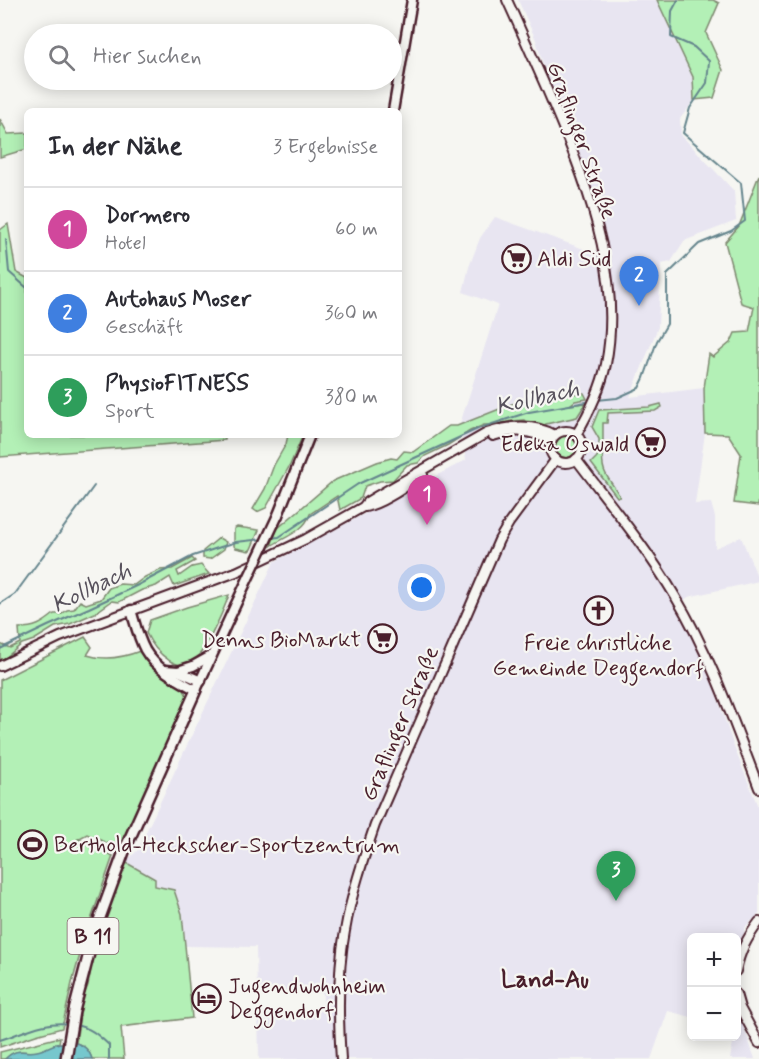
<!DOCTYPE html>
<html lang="de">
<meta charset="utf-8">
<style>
:root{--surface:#fff;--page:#f7f7f7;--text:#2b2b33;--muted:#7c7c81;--line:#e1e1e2;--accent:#4a1f2b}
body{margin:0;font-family:Mynerve,sans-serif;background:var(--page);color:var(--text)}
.controls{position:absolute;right:18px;bottom:18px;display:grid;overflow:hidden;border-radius:9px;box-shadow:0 3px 15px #0003}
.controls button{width:54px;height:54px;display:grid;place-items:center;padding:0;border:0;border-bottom:2px solid var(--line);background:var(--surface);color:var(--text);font:30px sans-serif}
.you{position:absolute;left:422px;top:588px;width:21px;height:21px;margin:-15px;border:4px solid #fff;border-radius:50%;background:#1a73e8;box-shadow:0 0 0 9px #1a73e833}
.badge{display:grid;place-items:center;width:39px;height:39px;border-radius:50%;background:var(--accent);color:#fff;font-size:20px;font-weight:700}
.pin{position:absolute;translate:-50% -50px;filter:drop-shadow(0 2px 3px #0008)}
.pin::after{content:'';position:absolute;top:32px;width:21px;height:18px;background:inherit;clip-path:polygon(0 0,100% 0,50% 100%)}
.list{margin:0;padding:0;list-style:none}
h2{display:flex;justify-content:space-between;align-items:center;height:78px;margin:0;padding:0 24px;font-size:26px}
h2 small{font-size:20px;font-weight:400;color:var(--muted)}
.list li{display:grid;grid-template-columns:39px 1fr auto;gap:18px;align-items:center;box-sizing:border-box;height:84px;padding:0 24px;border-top:2px solid var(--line)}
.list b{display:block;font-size:22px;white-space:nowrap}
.list p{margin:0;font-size:20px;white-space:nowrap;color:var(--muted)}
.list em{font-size:20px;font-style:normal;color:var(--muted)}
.icon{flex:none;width:33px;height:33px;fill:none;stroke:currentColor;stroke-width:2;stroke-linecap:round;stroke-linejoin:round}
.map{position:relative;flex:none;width:759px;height:1059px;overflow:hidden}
.search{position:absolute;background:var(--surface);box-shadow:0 3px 15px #0003;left:24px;top:24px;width:378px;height:66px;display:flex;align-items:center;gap:15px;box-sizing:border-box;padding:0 21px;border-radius:33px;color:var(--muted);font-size:22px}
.panel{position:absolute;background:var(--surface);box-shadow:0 3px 15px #0003;left:24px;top:108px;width:378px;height:330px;border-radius:9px}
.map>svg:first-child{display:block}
.built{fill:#e8e5f1}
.green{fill:#b3f0b6;stroke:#7e8870;stroke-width:1.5}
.water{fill:#76c7cd;stroke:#64848c;stroke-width:1.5}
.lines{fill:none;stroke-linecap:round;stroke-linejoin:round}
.stream{stroke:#64848c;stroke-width:2}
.secondary-casing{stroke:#4a1f2b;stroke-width:12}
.primary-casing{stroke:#4a1f2b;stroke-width:13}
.highway-casing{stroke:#4a1f2b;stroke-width:14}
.secondary{stroke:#f6f6f2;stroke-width:8}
.primary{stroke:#f6f6f2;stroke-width:8}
.highway{stroke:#f6f6f2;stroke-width:9}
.primary-bridge-casing{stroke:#4a1f2b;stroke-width:13;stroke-linecap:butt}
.primary-bridge{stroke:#f6f6f2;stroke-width:8}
.labels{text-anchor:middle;stroke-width:4.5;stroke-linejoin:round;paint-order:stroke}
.shield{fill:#f6f6f2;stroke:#7e6067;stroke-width:1.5}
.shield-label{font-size:21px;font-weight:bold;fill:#4a1f2b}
.street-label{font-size:22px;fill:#4a1f2b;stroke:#f6f6f2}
.poi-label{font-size:22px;fill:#4a1f2b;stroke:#f6f6f2;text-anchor:start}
.water-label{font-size:24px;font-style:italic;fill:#57515c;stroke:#f6f6f2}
.neighbourhood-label{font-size:24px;font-weight:bold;fill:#4a1f2b;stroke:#f6f6f2}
</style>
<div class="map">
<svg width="759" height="1059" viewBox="0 0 759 1059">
<rect width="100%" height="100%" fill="#f6f6f2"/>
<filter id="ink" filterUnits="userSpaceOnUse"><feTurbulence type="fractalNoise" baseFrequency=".0167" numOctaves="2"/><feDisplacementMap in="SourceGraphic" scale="12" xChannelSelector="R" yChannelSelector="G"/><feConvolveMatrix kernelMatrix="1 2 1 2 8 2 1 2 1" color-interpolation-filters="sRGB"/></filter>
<g filter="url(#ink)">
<g class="built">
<polygon points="518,0 657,0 693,77 694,100 680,119 681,135 734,191 736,221 684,241 671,262 661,264 658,327 630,397 704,388 705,433 695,504 711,503 715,517 715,548 741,537 759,581 688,597 677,607 712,681 734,747 759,809 759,914 746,926 737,956 736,938 692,938 691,1017 668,1011 651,1059 259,1059 258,1012 323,1011 323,993 257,991 256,947 185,946 182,914 174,890 155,886 155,879 125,862 137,851 274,562 466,460 460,424 498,305 463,292 469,267 480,238 495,217 595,253 608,254 591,187 551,91 536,40"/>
<polygon points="737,1010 746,1033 755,1059 730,1059 734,1037 736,1036 737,1034 744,1033 737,1030"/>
</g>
<g class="green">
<polygon points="657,0 713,0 719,3 706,33 723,70 714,98 694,100 693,77"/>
<polygon points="0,119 8,134 27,133 27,149 0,157"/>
<polygon points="759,175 759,499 758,506 734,503 741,454 728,434 705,433 704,388 709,354 713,357 731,342 735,333 749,332 754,307 741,303 725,242 739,226"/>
<polygon points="8,224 16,272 27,278 27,435 225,435 225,440 0,457 0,230"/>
<path d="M 584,393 L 587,399 L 575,401 L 570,405 L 586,403 L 577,417 L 546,424 L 544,426 L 527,423 L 524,420 L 512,421 L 494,425 L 484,425 L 470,431 L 448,445 L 425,456 L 418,463 L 407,465 L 393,480 L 380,481 L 365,486 L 361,498 L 340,510 L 337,496 L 310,514 C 305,531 285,537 271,546 L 277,529 L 333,481 L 377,462 L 391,458 L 397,459 L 404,451 L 413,452 L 449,426 L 457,426 L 512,404 L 550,395 Z"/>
<polygon points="661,404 662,407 655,411 608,413 607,423 603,423 603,444 599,444 599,439 592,427 599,410 649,407"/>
<circle cx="566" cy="446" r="12"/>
<polygon points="288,435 303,435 290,465 266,508 257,512 253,509 265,489 274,465 286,444"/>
<path d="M 598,451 L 603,452 C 600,475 611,479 620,497 L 617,497 L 591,463 L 597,457 Z"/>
<polygon points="237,527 259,530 251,549 249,551 236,548 234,546 234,529"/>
<polygon points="219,538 226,542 224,549 210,559 203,558 203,551"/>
<path d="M 192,558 L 195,561 L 177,571 L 179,576 L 192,567 L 201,565 L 209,574 L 174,586 L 170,577 L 156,586 L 142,590 L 119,602 L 112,601 L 95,613 L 70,624 L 55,627 L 34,640 L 22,644 L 4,659 L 0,660 L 0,644 L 10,648 L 20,643 L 19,628 C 35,628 42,624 54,614 L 62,614 L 67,610 L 74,609 L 80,601 L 86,604 L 101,599 L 109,588 L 120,584 L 134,585 L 145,577 L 160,570 L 172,569 Z"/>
<path d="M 229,595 C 224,609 202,662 187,665 C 181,666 175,664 170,661 C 158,653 152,645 146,633 L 150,620 L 187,607 Z"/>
<path d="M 85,637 L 92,647 L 87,655 C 105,661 122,658 140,651 L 150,663 L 182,686 L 187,696 L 131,822 L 118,848 L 87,834 L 78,839 L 113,856 L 84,940 L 72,983 L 62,1028 L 36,1035 L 0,1047 L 0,680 Z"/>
<path d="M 125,862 L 155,879 L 155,886 L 174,890 L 182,914 L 192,1018 L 121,1027 L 124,1059 L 92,1059 C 89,1050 85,1046 76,1043 L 82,1000 L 88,985 L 95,946 L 107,908 Z"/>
<path d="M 60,1037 L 59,1043 C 51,1046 43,1051 34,1052 C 21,1052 16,1048 5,1059 L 0,1059 L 0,1052 Z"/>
</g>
<path class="water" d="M 76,1043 C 85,1046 89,1050 92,1059 L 5,1059 C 18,1046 24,1054 37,1051 C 44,1050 49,1046 56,1044 C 61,1042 70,1043 76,1043 Z"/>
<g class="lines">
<g class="stream">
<polyline points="6,240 9,272 27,288"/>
<polyline points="597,400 617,398 639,388 644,378 657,341 667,324 667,275 699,244 731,231 745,221 741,183 683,133 690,108 707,83 709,61 694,47 671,37 672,11 678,0"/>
<polyline points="270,538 279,537 358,484 480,428 529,412 592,401"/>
<polyline points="0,604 15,594 94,486"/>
<polyline points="0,649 48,626 89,608 138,585 193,556 236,542 264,539"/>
<path d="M 75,1025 C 91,1028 97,1034 109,1045 L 109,1059"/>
<path d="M 0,1040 C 22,1033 46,1020 69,1024"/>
</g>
<defs>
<g id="secondary">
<path d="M 507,0 C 521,30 534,61 548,92 C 583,174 624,272 606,364 C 601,389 589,413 576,435"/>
<circle cx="566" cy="447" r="16"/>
<path d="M 493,436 C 513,429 534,430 551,442"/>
<path d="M 576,459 C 610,504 646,547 675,596 C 711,656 734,723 759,788"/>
<path d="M 365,507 C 382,504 408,485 423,475"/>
<path d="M 0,666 L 60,637 L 236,572 L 306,539 L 363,507 L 367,502 L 377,496 L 487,433 C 511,425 532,423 555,435"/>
<path d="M 736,971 C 740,951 747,938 759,922"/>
<polyline points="736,994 740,1008 759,1043"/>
<path d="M 341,1059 C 338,1017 337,973 345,931 C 351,895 363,860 375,825 L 499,540 L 509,523 L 556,459"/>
</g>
<g id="primary">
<polyline points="393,111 412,0"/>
<polyline points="278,515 310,435"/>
<path d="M 131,610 C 135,623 138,637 145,650 C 156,669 178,680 196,690 L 235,606"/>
<polyline points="165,670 178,671 201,681"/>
<polyline points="178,671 193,666 211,656"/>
</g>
<polyline id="highway" points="66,1059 74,1011 94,934 125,849 196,690"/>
</defs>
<use href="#secondary" class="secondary-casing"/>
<use href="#primary" class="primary-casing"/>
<use href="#highway" class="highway-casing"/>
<use href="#secondary" class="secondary"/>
<use href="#primary" class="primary"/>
<use href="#highway" class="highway"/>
<defs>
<polyline id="primary-bridge" points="235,606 278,515"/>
</defs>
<use href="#primary-bridge" class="primary-bridge-casing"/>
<use href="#primary-bridge" class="primary-bridge"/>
</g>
</g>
<defs>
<symbol id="supermarket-ring" viewBox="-11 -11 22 22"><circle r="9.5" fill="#f6f6f2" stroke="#4a1f2b" stroke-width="1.5"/><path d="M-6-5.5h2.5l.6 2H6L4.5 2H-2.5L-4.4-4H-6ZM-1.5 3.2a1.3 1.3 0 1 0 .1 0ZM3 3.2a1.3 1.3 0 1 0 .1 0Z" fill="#4a1f2b"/></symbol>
<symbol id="church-ring" viewBox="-11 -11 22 22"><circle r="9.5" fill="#f6f6f2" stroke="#4a1f2b" stroke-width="1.5"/><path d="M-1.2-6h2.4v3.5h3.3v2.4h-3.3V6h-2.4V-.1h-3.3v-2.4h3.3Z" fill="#4a1f2b"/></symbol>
<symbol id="stadium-ring" viewBox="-11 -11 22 22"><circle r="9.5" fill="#f6f6f2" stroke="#4a1f2b" stroke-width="1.5"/><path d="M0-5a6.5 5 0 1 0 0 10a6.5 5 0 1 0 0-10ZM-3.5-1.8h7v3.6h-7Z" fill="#4a1f2b"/></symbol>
<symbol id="hotel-ring" viewBox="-11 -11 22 22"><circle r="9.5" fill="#f6f6f2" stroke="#4a1f2b" stroke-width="1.5"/><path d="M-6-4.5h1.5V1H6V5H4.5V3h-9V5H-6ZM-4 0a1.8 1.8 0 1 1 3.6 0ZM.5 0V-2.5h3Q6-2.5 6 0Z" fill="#4a1f2b"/></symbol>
</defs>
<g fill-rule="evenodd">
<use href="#supermarket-ring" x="500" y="242" width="33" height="33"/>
<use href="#supermarket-ring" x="634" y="426" width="33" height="33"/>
<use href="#church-ring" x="582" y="594" width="33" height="33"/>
<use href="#supermarket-ring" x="366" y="622" width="33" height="33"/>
<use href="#stadium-ring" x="16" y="828" width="33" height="33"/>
<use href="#hotel-ring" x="190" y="982" width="33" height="33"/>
</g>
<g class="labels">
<rect class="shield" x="67.5" y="918" width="51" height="36" rx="4.5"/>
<g class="shield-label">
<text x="93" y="943">B 11</text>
</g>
<g class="street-label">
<text transform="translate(583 140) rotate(70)" y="8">Graflinger Straße</text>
<text transform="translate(399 723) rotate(-67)" y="8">Graflinger Straße</text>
</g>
<g class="poi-label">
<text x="537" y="266">Aldi Süd</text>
<text x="629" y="451" text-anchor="end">Edeka Oswald</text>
<text x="361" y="647" text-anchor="end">Denns BioMarkt</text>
<text x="598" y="650" text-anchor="middle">Freie christliche<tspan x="598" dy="25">Gemeinde Deggendorf</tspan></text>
<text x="54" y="852">Berthold-Heckscher-Sportzentrum</text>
<text x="228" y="993">Jugendwohnheim<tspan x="228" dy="25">Deggendorf</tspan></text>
</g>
<g class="water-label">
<text transform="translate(537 397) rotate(-13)" y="8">Kollbach</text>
<text transform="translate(91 587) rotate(-26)" y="8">Kollbach</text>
</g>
<g class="neighbourhood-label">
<text x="545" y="987">Land-Au</text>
</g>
</g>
</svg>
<div class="controls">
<button>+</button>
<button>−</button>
</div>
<div class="you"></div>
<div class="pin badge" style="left:427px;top:525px;background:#d1479c">1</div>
<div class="pin badge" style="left:639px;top:306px;background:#3f7fe0">2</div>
<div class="pin badge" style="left:616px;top:901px;background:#2e9e5b">3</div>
<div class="search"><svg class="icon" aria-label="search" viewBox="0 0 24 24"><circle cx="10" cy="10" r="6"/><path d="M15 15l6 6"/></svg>Hier suchen</div>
<section class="panel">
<h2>In der Nähe<small>3 Ergebnisse</small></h2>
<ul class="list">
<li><span class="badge" style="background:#d1479c">1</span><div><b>Dormero</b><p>Hotel</p></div><em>60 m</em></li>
<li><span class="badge" style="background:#3f7fe0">2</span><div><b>Autohaus Moser</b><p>Geschäft</p></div><em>360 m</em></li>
<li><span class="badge" style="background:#2e9e5b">3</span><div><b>PhysioFITNESS</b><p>Sport</p></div><em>380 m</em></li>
</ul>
</section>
</div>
